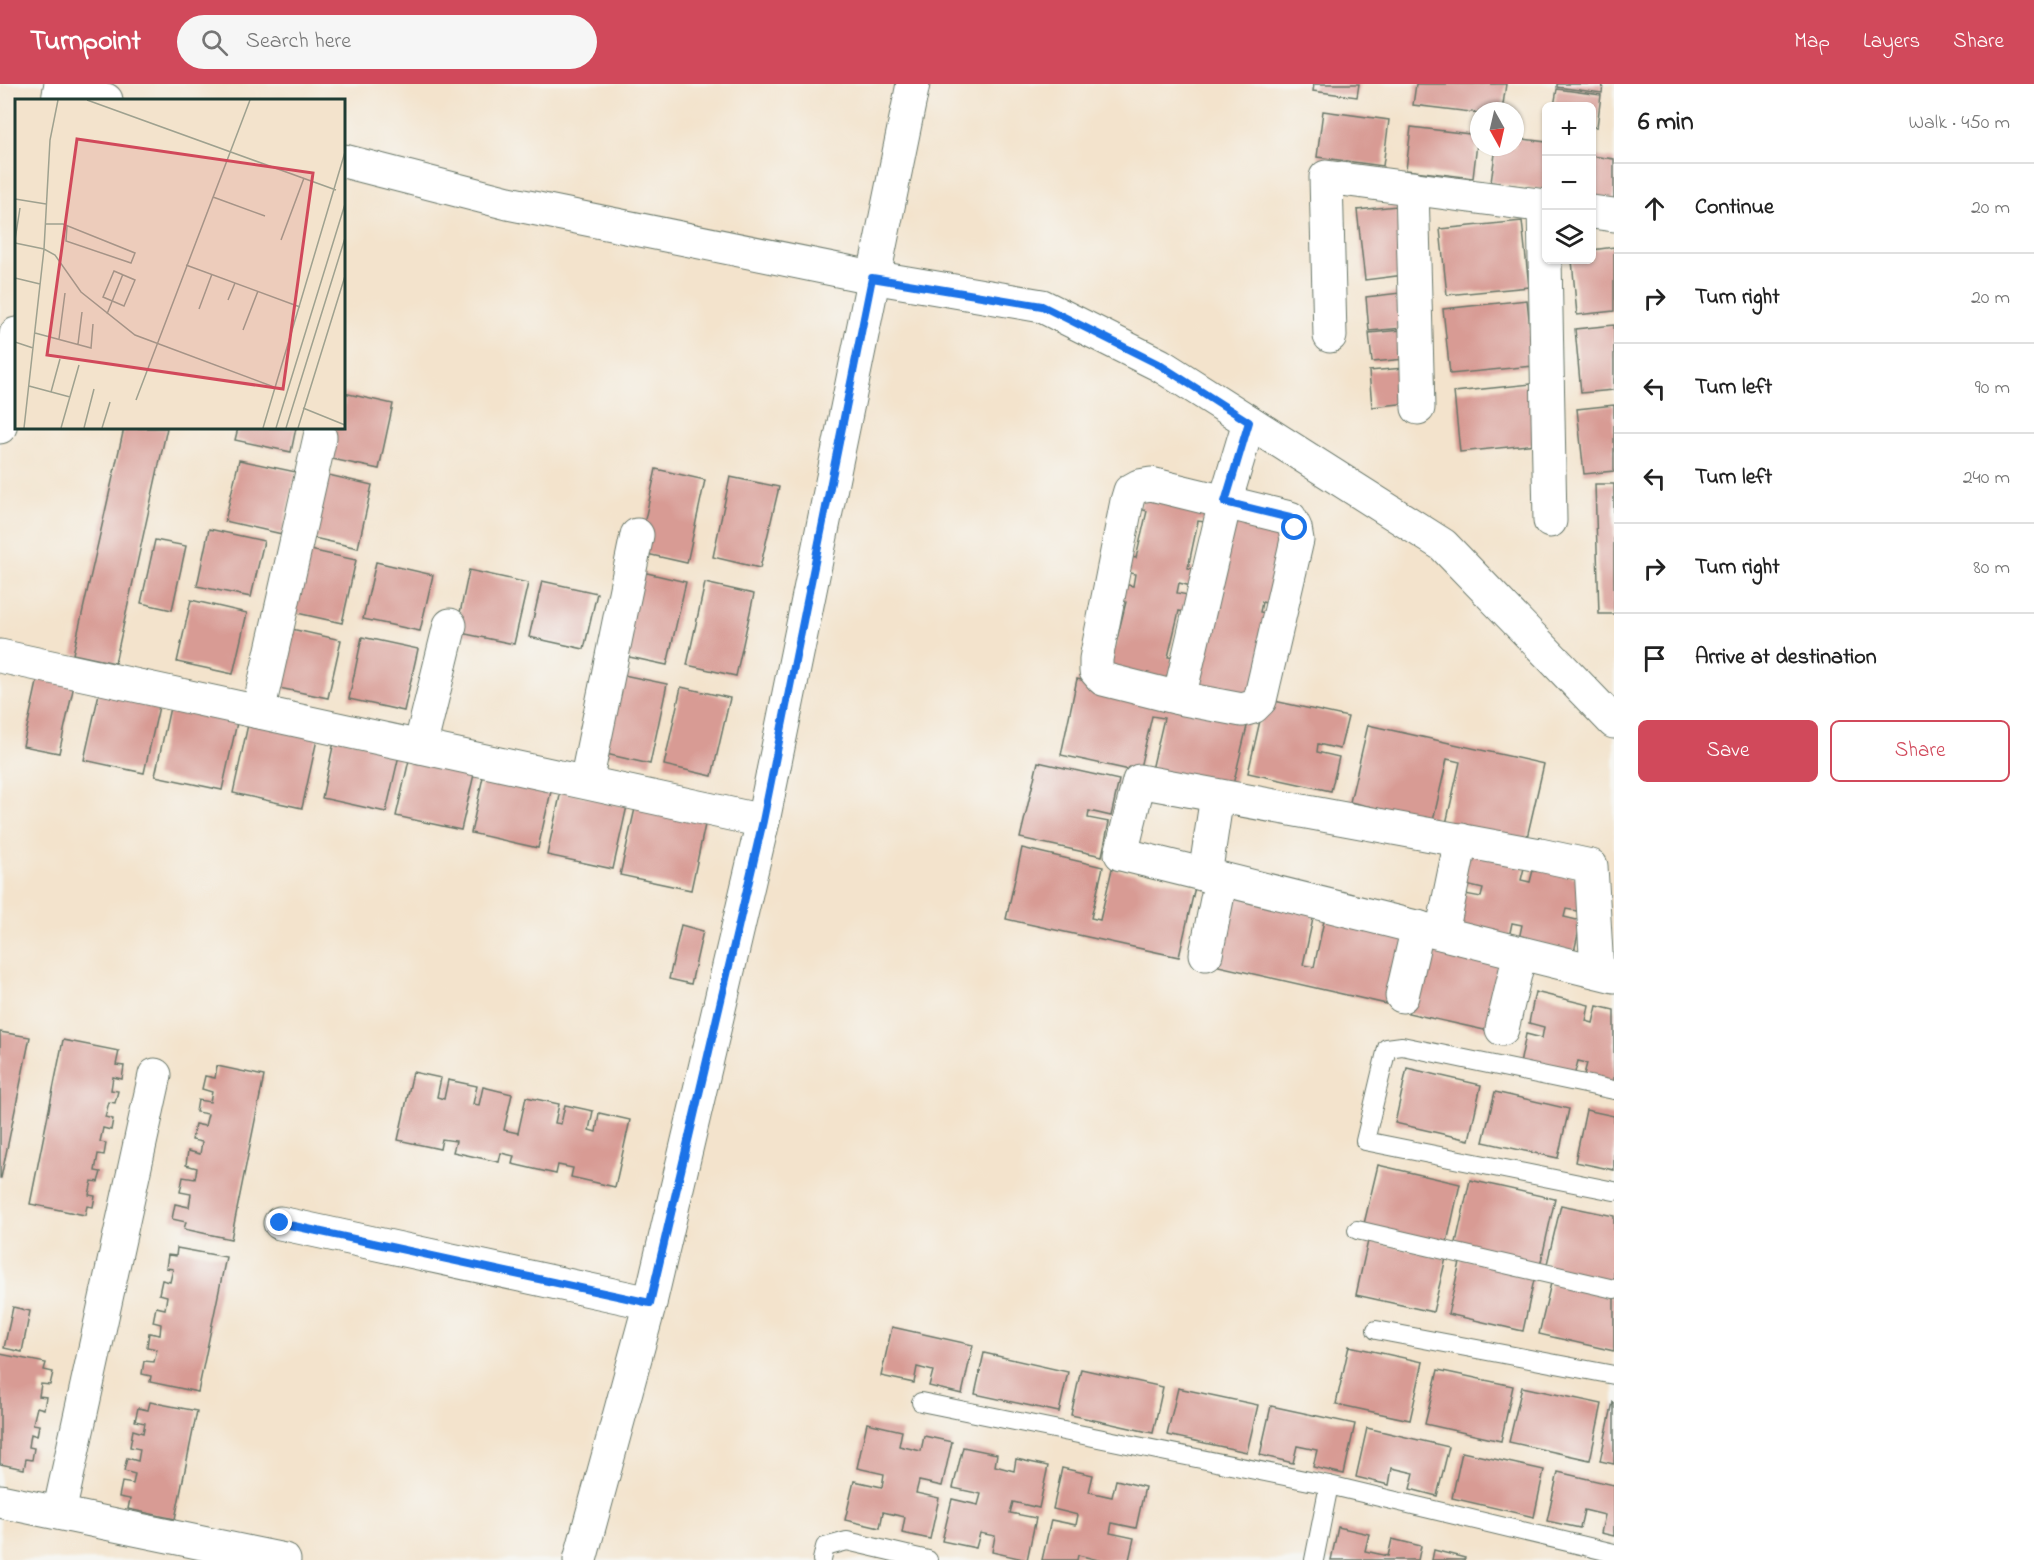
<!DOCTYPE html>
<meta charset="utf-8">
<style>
:root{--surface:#fff;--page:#f6f6f6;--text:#222;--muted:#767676;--line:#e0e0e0;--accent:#d1495b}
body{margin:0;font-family:"Indie Flower",sans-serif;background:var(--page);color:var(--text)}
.controls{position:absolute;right:18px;top:18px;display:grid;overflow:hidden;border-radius:9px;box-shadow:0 2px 4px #0004}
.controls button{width:54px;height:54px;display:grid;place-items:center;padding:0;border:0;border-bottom:2px solid var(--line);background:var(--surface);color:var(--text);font:30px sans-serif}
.compass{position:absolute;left:1470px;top:18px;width:54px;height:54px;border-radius:50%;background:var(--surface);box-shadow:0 2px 4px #0004;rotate:172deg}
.stop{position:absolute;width:18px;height:18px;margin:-14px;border:4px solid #1a73e8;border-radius:50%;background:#fff}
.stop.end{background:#1a73e8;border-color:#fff;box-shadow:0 2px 6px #0008}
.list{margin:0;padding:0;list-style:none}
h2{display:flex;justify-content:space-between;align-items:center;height:78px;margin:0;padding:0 24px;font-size:26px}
h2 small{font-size:20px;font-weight:400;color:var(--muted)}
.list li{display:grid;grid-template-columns:39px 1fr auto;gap:18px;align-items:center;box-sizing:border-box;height:90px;padding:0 24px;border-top:2px solid var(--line)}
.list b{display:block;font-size:22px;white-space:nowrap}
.list em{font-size:20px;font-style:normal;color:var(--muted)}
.actions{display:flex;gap:12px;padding:18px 24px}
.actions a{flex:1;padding:14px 0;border:2px solid var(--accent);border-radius:9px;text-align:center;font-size:21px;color:var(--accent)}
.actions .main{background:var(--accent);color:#fff}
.icon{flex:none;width:33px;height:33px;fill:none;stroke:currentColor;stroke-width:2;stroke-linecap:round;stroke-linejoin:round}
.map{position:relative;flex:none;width:1614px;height:1476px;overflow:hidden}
header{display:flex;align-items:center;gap:36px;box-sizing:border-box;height:84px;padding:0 30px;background:var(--accent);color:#fff}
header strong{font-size:28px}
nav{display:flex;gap:33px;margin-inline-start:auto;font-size:21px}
.search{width:420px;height:54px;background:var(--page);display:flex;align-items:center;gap:15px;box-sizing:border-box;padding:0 21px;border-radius:33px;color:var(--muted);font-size:22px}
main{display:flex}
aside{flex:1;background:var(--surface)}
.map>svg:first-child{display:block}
.building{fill:#d89b94}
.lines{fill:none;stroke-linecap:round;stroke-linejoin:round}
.service-casing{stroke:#697769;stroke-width:20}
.minor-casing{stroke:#697769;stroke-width:35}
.tertiary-casing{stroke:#697769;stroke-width:35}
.service{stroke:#fff;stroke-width:18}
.minor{stroke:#fff;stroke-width:33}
.tertiary{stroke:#fff;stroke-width:33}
.route{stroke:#1a73e8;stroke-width:8}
.inset-road{fill:none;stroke:#9ea18f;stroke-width:1.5}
.view{fill:#d1495b;fill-opacity:0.15;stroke:#d1495b;stroke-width:3}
.inset-edge{fill:none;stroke:#1f3d34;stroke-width:3}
</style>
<header>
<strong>Turnpoint</strong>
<div class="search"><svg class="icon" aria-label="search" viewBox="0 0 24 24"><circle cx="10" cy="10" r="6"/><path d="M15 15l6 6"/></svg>Search here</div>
<nav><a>Map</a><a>Layers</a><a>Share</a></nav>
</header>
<main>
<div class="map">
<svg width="1614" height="1476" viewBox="0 0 1614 1476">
<rect width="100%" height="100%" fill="#f6f6f2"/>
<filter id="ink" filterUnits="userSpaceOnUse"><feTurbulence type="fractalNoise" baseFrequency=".0167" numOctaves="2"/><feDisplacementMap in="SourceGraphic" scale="12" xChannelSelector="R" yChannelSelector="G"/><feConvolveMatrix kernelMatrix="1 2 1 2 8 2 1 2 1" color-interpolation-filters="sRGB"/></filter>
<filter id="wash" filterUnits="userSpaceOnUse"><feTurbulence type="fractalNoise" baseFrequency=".008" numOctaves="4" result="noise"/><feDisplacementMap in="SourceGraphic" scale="24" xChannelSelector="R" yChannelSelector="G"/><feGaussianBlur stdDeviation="1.35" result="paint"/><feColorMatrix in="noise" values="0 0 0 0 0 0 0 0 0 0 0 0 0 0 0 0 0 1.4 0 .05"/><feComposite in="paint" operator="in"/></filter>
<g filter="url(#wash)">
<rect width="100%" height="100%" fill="#f3e3cc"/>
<g id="blocks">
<g class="building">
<polygon points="1314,0 1359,0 1357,13 1313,7"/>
<polygon points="1416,0 1506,0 1502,27 1479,27 1479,29 1413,21"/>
<polygon points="1557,0 1603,0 1602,9 1557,3"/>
<polygon points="1557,5 1601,11 1597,43 1592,43 1592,22 1554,22"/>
<polygon points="1323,27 1389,36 1383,82 1317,73"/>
<polygon points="1411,43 1478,51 1473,94 1406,86"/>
<polygon points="1515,54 1546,58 1546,106 1491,98 1496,63 1515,63"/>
<polygon points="1592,72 1614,75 1614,119 1592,116"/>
<polygon points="1397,122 1404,191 1365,196 1357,126"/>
<polygon points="1522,137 1529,203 1447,211 1440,145"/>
<polygon points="1614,163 1614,227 1577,231 1572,176 1592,176 1592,166"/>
<polygon points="1400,209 1404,244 1369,247 1366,213"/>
<polygon points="1527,216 1534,282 1450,290 1443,225"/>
<polygon points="1614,241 1614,306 1581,309 1575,245"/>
<polygon points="1402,246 1405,275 1372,278 1369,249"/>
<polygon points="1404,284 1408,319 1372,323 1369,287"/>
<polygon points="1531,300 1537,360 1460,368 1454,308"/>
<polygon points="344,309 393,320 379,385 323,373 330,344 344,344"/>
<polygon points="1614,321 1614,387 1584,390 1577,325"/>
<polygon points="124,344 167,344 115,579 73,570"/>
<polygon points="238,344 296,344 291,368 235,356"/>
<polygon points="239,376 296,388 282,450 225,437"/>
<polygon points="656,385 705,396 687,479 638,468"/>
<polygon points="320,389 372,401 358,464 305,452"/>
<polygon points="730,393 779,403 760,484 713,473"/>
<polygon points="1595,400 1614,400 1614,530 1599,530"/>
<polygon points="1143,412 1207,426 1205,438 1198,437 1188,484 1194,485 1191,502 1179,499 1177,509 1188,511 1184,528 1179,527 1168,573 1174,574 1169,597 1104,582 1109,562 1115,563 1126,518 1119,516 1123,500 1133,502 1135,490 1125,488 1129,473 1136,474 1147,427 1140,425"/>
<polygon points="1230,432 1289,448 1274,521 1262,518 1260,528 1272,531 1251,615 1190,603"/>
<polygon points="209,445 264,457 251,513 197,502"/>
<polygon points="155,456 186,462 172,526 141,519"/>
<polygon points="301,464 356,476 342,539 288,527"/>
<polygon points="376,478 433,491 420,547 363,535"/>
<polygon points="469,486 528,499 514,560 456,548"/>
<polygon points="634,486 686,498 667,581 615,570"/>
<polygon points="542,497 597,509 584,565 529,553"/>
<polygon points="705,499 754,510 736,592 687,581"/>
<polygon points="191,516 247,529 233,590 177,578"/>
<polygon points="287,544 341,556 328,614 274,603"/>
<polygon points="362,553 418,565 404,627 349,615"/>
<polygon points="614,589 667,600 650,680 597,668"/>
<polygon points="38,594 74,601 59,669 23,662"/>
<polygon points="1077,595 1249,634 1231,709 1151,690 1164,634 1152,632 1139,688 1061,671"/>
<polygon points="681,603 730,614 712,692 664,681"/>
<polygon points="100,605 160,618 144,689 84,676"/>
<polygon points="1265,615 1348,633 1340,665 1318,660 1317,668 1339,673 1331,707 1248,689"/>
<polygon points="171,619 238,634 222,706 155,692"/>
<polygon points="249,636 318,651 302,724 233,709"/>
<polygon points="1368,641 1544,680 1526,758 1446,740 1460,678 1447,675 1433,737 1350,718"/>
<polygon points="335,653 400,667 386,728 322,714"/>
<polygon points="410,672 475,686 461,746 396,732"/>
<polygon points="1038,678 1119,696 1111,732 1089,727 1088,734 1109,738 1102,772 1020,754"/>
<polygon points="484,688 552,703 538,764 471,749"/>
<polygon points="561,707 627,722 613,785 547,771"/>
<polygon points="636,720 706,736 691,806 620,791"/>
<polygon points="1022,764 1103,783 1091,834 1100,836 1112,785 1195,803 1179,873 1006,835"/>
<polygon points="1469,768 1525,780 1521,796 1530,798 1534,782 1586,796 1583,828 1566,825 1564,833 1581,837 1574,868 1519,855 1522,841 1512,839 1509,853 1453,841 1460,809 1481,813 1483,805 1462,800"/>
<polygon points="1231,811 1314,830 1303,881 1314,883 1325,832 1407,850 1391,921 1214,881"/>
<polygon points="681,841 703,847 691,900 669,895"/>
<polygon points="1424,857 1505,875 1489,947 1408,929"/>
<polygon points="1535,908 1589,921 1586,937 1593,939 1597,922 1614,926 1614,1001 1583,995 1587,979 1578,977 1574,992 1520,980 1526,950 1542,954 1544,943 1529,939"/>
<polygon points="0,948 30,953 1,1094 0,1094"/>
<polygon points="63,956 119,967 116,981 124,982 122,995 113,993 111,1006 118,1007 115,1019 109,1018 105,1033 113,1035 111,1046 103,1044 100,1058 106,1059 104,1071 98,1070 95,1087 101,1088 98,1098 92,1097 89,1111 95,1112 93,1123 87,1122 85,1131 30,1120"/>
<polygon points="217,982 264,992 231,1155 184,1145 186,1138 172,1135 175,1120 189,1123 191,1110 180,1108 183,1093 195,1095 197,1084 186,1081 188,1067 200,1070 202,1058 192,1056 195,1040 205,1042 208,1030 196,1028 198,1016 210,1018 212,1008 202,1005 205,992 215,994"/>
<polygon points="1407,984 1481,1001 1469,1056 1395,1039"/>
<polygon points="413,988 441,994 437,1013 444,1015 448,996 477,1002 473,1020 479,1021 483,1003 512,1010 504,1046 518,1049 526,1013 559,1020 555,1039 561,1040 565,1021 593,1027 589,1046 596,1048 599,1029 630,1036 615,1103 571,1093 573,1084 558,1081 556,1090 512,1080 514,1072 501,1069 499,1078 453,1068 456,1057 442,1055 440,1065 398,1056"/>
<polygon points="1495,1008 1569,1025 1558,1074 1483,1058"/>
<polygon points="1586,1026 1614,1032 1614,1086 1575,1078"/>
<polygon points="1378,1081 1460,1100 1446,1163 1363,1144"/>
<polygon points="1470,1096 1555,1115 1540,1182 1455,1163"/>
<polygon points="1561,1121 1614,1132 1614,1200 1546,1184"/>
<polygon points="1368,1157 1446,1174 1433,1228 1356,1211"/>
<polygon points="177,1164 226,1173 198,1308 150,1298 151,1292 142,1290 144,1277 154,1278 157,1265 147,1263 149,1249 160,1251 161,1240 153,1238 156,1223 165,1225 167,1212 159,1210 162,1196 170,1198 173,1185 166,1184 168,1171 176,1172"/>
<polygon points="1461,1174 1535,1191 1523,1247 1448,1230"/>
<polygon points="1551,1199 1614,1213 1614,1267 1539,1250"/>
<polygon points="13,1223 30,1227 22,1268 4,1264"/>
<polygon points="892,1243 973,1261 962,1310 929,1302 933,1287 917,1283 914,1299 881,1292"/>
<polygon points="1349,1262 1423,1278 1410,1336 1336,1320"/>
<polygon points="984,1269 1068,1288 1059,1328 975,1310"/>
<polygon points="0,1270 46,1279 44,1286 53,1288 50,1301 41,1300 39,1312 46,1313 44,1325 37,1323 33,1340 39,1341 37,1352 31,1350 29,1363 34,1364 32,1376 26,1375 24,1385 0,1380"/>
<polygon points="1081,1285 1163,1303 1153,1349 1071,1331"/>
<polygon points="1438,1286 1513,1302 1501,1357 1425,1340"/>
<polygon points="1522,1303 1602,1320 1590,1376 1509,1358"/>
<polygon points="1178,1304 1258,1321 1247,1368 1167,1351"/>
<polygon points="150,1318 197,1327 175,1435 128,1425 130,1415 119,1413 122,1398 133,1400 135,1390 124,1387 127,1374 138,1377 140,1365 130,1363 133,1346 143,1349 145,1339 135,1337 138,1324 148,1326"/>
<polygon points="1613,1318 1614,1319 1614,1380 1600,1377"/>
<polygon points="1271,1322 1355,1340 1344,1390 1313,1383 1317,1366 1297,1362 1293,1379 1260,1371"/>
<polygon points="867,1339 902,1347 899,1362 921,1367 924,1352 952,1358 942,1402 919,1397 916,1409 939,1414 930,1455 902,1449 905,1433 883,1428 880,1444 845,1436 854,1397 882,1403 884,1390 857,1384"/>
<polygon points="1367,1344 1449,1363 1437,1412 1410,1405 1414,1389 1392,1384 1389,1401 1356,1393"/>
<polygon points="963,1363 997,1370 995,1382 1014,1387 1016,1375 1048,1382 1039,1424 1013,1418 1010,1429 1036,1434 1027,1476 992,1468 995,1452 980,1449 976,1464 942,1457 952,1415 978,1421 981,1410 953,1404"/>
<polygon points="1462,1368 1544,1386 1534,1433 1452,1414"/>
<polygon points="1062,1384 1093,1391 1089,1408 1112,1413 1116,1396 1145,1403 1136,1444 1112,1439 1110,1449 1134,1454 1129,1476 1098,1476 1078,1471 1077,1476 1042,1476 1051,1436 1076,1441 1078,1431 1053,1425"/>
<polygon points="1558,1388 1614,1401 1614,1452 1601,1449 1605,1431 1584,1426 1580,1444 1547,1437"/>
<polygon points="1338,1443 1369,1450 1365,1467 1388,1472 1392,1455 1421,1462 1418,1476 1331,1476"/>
<polygon points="1434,1466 1465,1474 1464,1476 1432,1476"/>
</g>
</g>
</g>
<g filter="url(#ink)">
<use href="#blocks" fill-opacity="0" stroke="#697769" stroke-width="1.5"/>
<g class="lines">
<defs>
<g id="service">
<polyline points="1614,1006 1402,962 1387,964 1365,1057 1614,1107"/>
<polyline points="1357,1146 1614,1205"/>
<polyline points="1376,1246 1614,1291"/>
<polyline points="921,1318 1329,1401 1614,1469"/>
<polyline points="822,1476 825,1463 847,1457 928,1476"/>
<polyline points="1314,1476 1329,1401"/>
</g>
<g id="minor">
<polyline points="60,5 106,16"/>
<polyline points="344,77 508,119 872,193 1042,222 1160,281 1443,461 1614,638"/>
<polyline points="1412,104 1418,324"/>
<polyline points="1544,122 1550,437"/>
<polyline points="1592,128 1614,131"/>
<polyline points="1330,252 1326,93 1546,122"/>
<polygon points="1151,400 1290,434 1295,444 1297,456 1260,616 1253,623 1242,626 1179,614 1103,595 1096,587 1096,575 1127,417 1130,407 1139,402"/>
<polyline points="0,572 763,737"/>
<polyline points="1179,614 1225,418 1249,338"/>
<polyline points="258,628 320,353"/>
<polyline points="420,663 450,541"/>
<polyline points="586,698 637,451"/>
<polyline points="1205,791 1217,712"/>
<polyline points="1442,849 1461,756"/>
<polyline points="1206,870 1221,795"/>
<polyline points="1597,887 1591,782 1540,771 1139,697 1121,770 1614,892"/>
<polyline points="1402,912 1418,843"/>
<polyline points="1502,945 1520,869"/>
<polyline points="280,1139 650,1219"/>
<polyline points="0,1417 284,1476"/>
<polyline points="59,1429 155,991"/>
<polyline points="580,1476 650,1219 763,737 913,0"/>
</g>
<g id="tertiary">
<polyline points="58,16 61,0"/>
<polyline points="0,343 16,250"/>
</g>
</defs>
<use href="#service" class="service-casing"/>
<use href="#minor" class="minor-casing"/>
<use href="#tertiary" class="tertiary-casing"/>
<use href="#service" class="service"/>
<use href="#minor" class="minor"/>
<use href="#tertiary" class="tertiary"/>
</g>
</g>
<g class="lines" filter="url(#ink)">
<polyline class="route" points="280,1139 650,1219 763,737 872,194 1042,222 1160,281 1249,338 1225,418 1290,434 1295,444"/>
</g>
<g transform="translate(15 15)">
<rect width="330" height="330" fill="#f3e3cc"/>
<path class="inset-road" d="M 72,1 L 321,91M 198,98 L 250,117M 0,100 L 31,105M 30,125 L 48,125 L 120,154 L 116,164 L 51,142 L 52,127M 0,141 L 5,109M 266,141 L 289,79M 0,144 L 29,150 L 40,156 L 66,193 L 120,236 L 259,288M 171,166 L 285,208M 99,172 L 120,181 L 109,207 L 88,198 ZM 0,179 L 25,185M 213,201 L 220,184M 184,210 L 197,175M 92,215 L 108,175M 228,231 L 243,192M 20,234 L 76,249 L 78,225M 44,240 L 50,194M 0,243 L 18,249M 63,245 L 67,213M 14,287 L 55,298M 36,293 L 45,260M 121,301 L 235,1M 288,309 L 330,326M 9,329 L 29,150 L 35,41 L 43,1M 46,329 L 64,266M 69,329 L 79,290M 87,329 L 95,303M 248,329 L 330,53M 261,329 L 330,105M 271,329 L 330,139M 283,329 L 330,177"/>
<path class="view" d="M 62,40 L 298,74 L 268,290 L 32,256 Z"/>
<rect width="330" height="330" class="inset-edge"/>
</g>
</svg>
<div class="controls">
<button>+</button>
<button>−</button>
<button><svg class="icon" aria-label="layers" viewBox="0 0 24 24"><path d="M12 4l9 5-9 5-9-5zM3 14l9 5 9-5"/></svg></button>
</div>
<svg class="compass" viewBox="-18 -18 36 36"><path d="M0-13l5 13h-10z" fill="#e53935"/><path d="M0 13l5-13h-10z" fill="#767676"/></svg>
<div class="stop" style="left:1295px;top:444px"></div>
<div class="stop end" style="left:280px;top:1139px"></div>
</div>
<aside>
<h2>6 min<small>Walk · 450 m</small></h2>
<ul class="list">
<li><svg class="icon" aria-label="ahead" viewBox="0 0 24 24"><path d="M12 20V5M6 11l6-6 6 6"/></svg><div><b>Continue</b></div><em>20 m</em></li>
<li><svg class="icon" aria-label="right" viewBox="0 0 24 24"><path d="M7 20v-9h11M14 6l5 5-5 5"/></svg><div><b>Turn right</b></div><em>20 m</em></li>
<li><svg class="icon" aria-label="left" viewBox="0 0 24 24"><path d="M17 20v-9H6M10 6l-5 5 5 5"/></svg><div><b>Turn left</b></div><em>90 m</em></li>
<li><svg class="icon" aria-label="left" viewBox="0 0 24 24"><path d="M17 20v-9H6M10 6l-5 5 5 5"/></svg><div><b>Turn left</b></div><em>240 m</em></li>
<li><svg class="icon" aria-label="right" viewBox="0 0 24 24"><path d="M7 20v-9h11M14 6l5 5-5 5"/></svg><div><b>Turn right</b></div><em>80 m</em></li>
<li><svg class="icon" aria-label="arrive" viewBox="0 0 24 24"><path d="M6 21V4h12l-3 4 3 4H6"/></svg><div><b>Arrive at destination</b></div></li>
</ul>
<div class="actions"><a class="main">Save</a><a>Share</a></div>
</aside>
</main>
